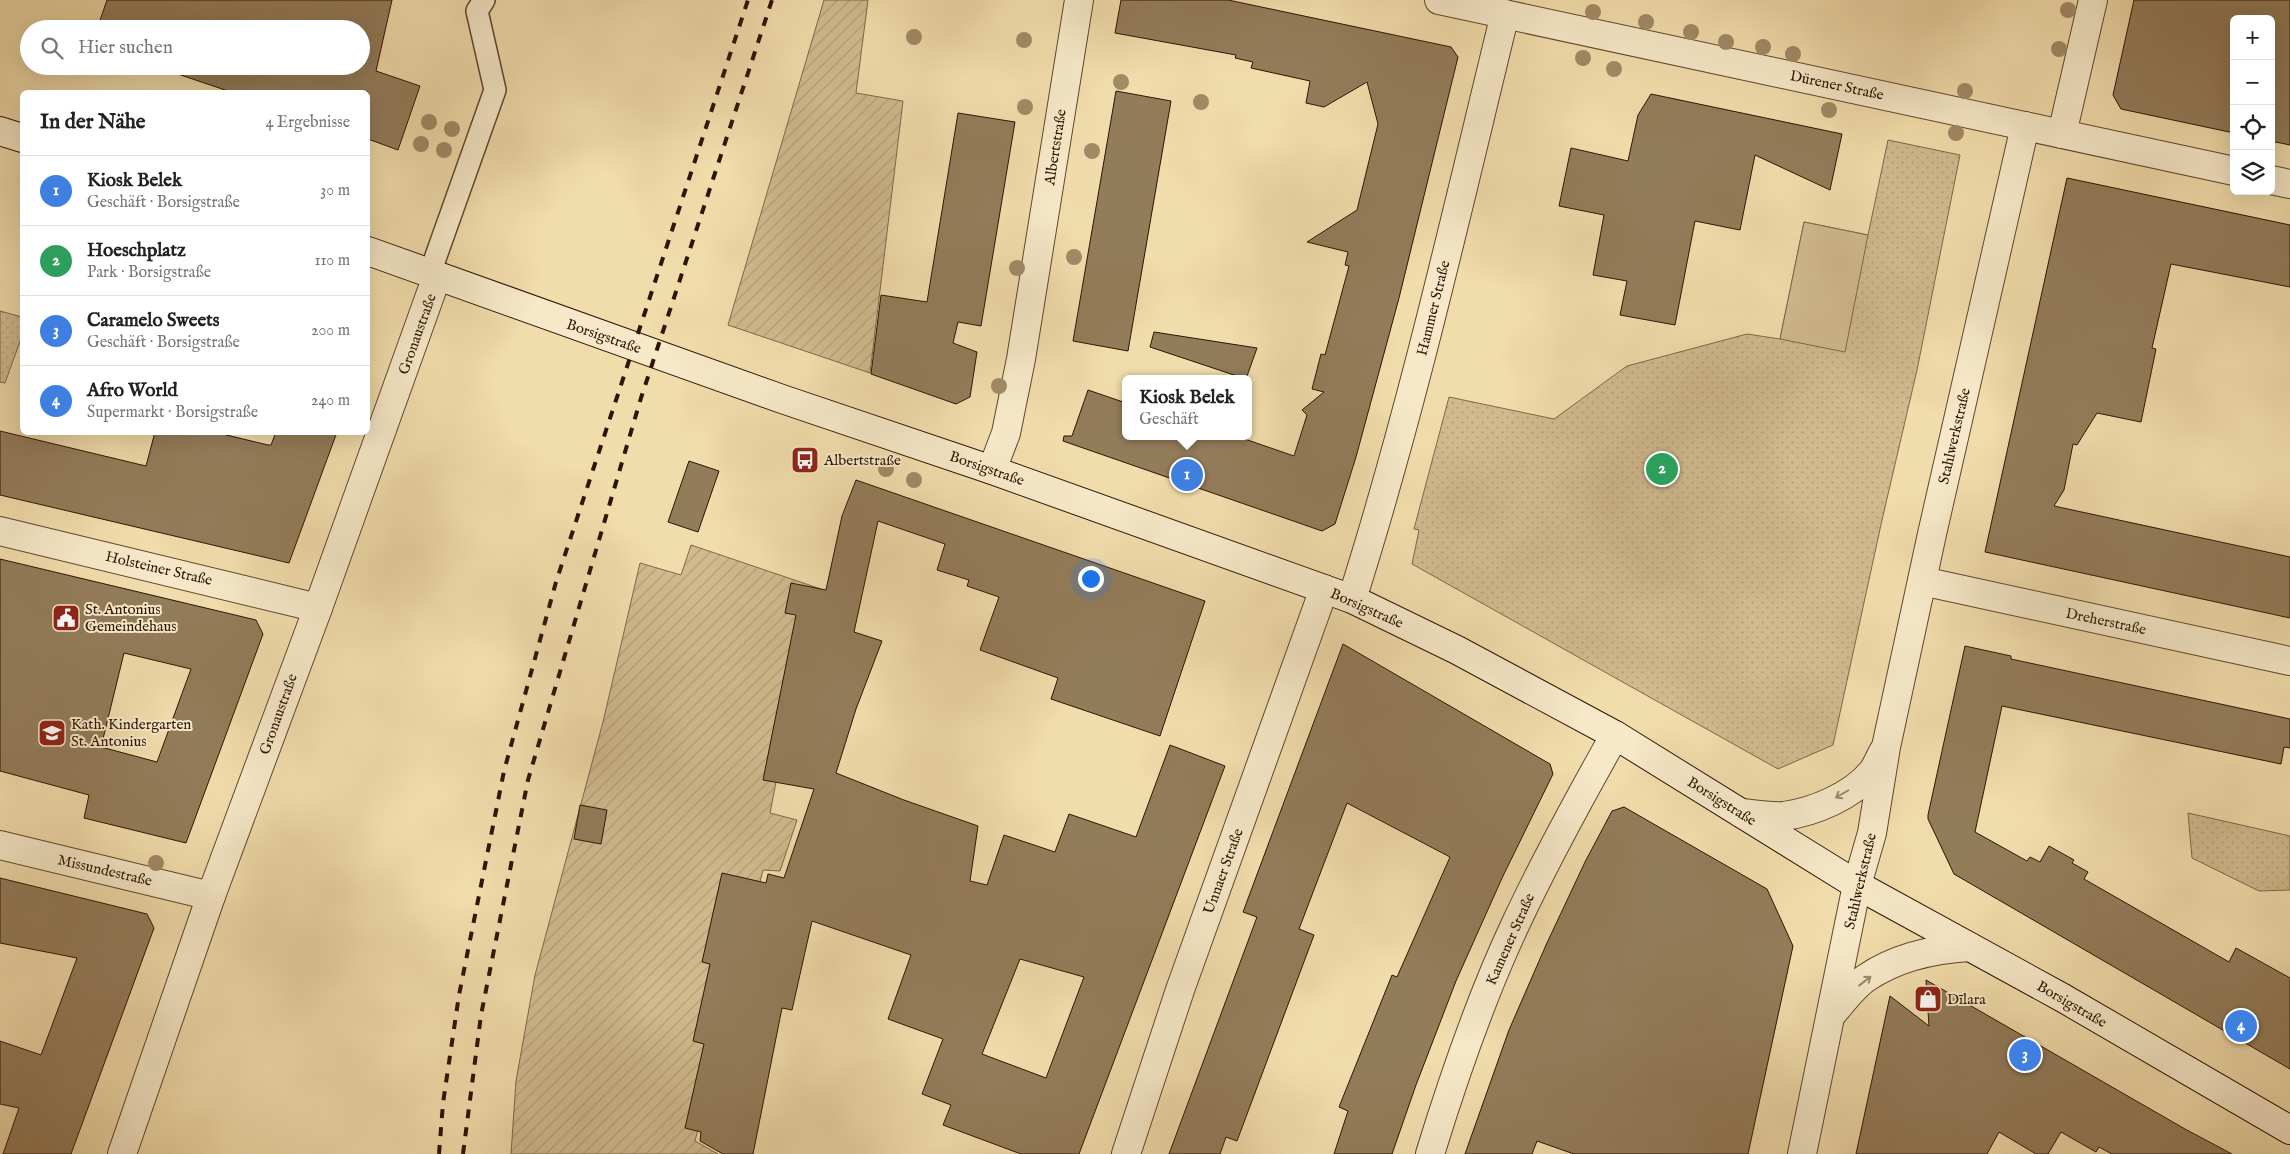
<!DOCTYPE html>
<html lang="de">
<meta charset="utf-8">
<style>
:root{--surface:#fff;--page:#f2f2f2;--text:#222;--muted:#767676;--line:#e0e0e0;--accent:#8f2418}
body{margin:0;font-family:"IM FELL English",serif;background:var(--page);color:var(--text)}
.controls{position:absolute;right:15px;top:15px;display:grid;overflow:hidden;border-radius:8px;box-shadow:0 5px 20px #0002}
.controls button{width:45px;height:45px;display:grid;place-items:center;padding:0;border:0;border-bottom:1px solid var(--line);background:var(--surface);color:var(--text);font:25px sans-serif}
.you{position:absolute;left:1090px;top:578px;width:18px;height:18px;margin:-12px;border:4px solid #fff;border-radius:50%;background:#1a73e8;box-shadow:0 0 0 8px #1a73e833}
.badge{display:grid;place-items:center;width:32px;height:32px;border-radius:50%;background:var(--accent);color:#fff;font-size:16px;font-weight:700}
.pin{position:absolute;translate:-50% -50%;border:2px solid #fff;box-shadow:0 1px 5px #0006}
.popup{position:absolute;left:1122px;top:375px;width:130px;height:65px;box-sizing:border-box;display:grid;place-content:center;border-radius:8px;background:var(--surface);filter:drop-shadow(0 1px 4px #0005);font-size:16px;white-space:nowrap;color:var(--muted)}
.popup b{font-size:19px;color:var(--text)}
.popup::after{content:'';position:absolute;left:50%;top:100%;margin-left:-10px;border:10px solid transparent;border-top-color:var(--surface)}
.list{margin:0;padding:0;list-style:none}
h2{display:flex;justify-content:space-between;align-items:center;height:65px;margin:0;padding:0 20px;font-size:21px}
h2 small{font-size:16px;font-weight:400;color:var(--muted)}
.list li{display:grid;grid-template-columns:32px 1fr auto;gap:15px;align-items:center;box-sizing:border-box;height:70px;padding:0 20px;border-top:1px solid var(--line)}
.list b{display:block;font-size:19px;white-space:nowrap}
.list p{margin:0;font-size:16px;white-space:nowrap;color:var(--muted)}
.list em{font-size:16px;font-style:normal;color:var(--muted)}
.icon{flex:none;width:28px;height:28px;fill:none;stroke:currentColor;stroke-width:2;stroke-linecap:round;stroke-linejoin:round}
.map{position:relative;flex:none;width:2290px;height:1154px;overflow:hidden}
.search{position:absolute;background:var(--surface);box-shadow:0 5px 20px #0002;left:20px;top:20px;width:350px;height:55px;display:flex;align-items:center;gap:12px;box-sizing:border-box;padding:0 18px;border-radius:28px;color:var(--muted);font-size:19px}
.panel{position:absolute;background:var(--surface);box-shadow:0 5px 20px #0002;left:20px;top:90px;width:350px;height:345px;border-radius:8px}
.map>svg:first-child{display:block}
.grass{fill:url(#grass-dots);stroke:#7f6748}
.garden{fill:url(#garden-furrows);stroke:#7f6748}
.pitch{fill:#d0ba8e;stroke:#7f6748}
.building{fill:#937c5a;stroke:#2e1403;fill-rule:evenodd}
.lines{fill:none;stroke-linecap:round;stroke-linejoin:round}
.service-casing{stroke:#5f462d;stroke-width:24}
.minor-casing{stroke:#5f462d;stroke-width:30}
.secondary-casing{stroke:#2e1403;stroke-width:30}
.service{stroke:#f6e8c8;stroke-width:21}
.minor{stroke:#f6e8c8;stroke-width:28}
.secondary{stroke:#f6e8c8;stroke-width:28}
.rail{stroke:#2e1403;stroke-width:4;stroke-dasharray:9 9;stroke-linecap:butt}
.tree{fill:#a18a66}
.oneway{stroke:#9c896f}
.labels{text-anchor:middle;stroke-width:4;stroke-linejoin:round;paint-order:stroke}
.street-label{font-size:15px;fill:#2e1403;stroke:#f6e8c8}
.poi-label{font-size:15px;fill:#2e1403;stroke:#f6e8c8;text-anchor:start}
</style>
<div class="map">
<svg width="2290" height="1154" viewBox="0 0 2290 1154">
<defs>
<pattern id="grass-dots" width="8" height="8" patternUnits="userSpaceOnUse" patternTransform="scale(1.25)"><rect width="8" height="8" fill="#d0ba8e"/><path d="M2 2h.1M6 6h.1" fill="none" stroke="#b39f79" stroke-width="1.8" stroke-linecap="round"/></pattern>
<pattern id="garden-furrows" width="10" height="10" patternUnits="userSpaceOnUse" patternTransform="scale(1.25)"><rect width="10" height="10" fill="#d0ba8e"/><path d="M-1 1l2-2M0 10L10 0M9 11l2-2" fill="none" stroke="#b39f79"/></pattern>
</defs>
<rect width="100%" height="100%" fill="#f1dcab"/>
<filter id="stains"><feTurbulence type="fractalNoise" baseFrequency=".004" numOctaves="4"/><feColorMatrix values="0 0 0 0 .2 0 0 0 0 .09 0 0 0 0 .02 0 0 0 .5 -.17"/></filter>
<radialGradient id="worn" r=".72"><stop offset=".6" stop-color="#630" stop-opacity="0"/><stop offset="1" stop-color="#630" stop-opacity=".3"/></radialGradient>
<g class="grass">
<polygon points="1888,140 1960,155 1917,370 1882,520 1833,745 1778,769 1412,564 1419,530 1414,529 1449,397 1554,419 1627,366 1747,334 1780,339 1804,222 1868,235"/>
<polygon points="0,311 22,317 22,336 5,383 0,382"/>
<polygon points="2188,813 2290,836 2290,890 2259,891 2192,858"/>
</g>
<g class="garden">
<polygon points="824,0 868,0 856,93 903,101 870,373 728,325"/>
<polygon points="691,545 821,589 782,751 770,813 797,820 780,871 763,870 695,1141 718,1154 511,1154 516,1081 535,975 603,722 640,563 681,575"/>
</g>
<polygon class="pitch" points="1804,222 1868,235 1845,352 1780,339"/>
<g class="building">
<polygon points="107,0 392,0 376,71 420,86 398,150 368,139 368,92 231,92 154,66 361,66 361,29 97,29"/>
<polygon points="1121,0 1228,0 1451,47 1458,57 1399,298 1356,457 1335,524 1322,531 1063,441 1064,436 1072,436 1088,390 1126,403 1126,436 1236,436 1294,456 1307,415 1302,410 1324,392 1312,389 1321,354 1325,355 1349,266 1345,265 1348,252 1307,242 1357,210 1378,124 1367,82 1324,107 1306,103 1310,81 1251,68 1253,62 1235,58 1236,55 1115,33"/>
<polygon points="2134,0 2290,0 2290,145 2271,141 2271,19 2234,19 2234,133 2121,109 2113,95"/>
<polygon points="1116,91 1171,101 1128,351 1073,341"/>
<polygon points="1651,94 1842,134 1830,190 1755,155 1740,230 1695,221 1675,325 1620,315 1627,281 1593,275 1604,215 1559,206 1571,148 1628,161 1638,115"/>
<polygon points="958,113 1015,122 981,326 958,322 953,343 977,352 970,397 956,404 871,374 881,295 927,302"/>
<polygon points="2067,178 2290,225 2290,287 2171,264 2152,348 2156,349 2141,422 2097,413 2077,445 2073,444 2064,490 2054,506 2290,557 2290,618 1985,552"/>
<polygon points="1154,332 1257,348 1246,379 1150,347"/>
<polygon points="0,431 146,466 155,432 214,432 268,445 271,445 276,432 337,432 289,563 0,495"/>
<polygon points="689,461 719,471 698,532 668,522"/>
<path d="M 856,480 L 1205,601 L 1160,736 L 1051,699 L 1058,678 L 980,650 L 999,597 L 967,586 L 969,580 L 937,570 L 945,544 L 878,521 L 854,632 L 882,641 L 856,709 L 836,773 L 904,800 L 978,826 L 970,881 L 987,885 L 1004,835 L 1055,852 L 1069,814 L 1136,837 L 1170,745 L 1225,766 L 1079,1154 L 1021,1154 L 943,1125 L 951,1105 L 922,1094 L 943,1039 L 888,1019 L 911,955 L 812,921 L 792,1010 L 782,1008 L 753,1154 L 723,1154 L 700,1141 L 701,1132 L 685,1128 L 704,1044 L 693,1041 L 710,964 L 702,962 L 722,873 L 766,883 L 768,874 L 784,878 L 814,789 L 763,780 L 796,615 L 785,613 L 791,583 L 826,590 L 842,516 ZM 1020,959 L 1084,977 L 1046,1078 L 982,1054 Z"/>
<path d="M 0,559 L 256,620 L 263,634 L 186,843 L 84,818 L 89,795 L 0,771 ZM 124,653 L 191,669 L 157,762 L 101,747 Z"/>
<polygon points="1343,644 1550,764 1553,774 1503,876 1456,981 1416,1085 1392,1154 1334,1154 1348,1111 1339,1107 1392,975 1397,977 1450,857 1347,803 1299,929 1314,935 1237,1141 1226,1137 1220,1154 1169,1154 1257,917 1243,912"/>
<polygon points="1965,646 2011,656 2011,659 2290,719 2290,748 2284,747 2281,764 2002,706 1975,832 2027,861 2030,857 2040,862 2049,846 2074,860 2072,863 2088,872 2084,879 2229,962 2236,948 2290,978 2290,1069 1954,874 1928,819 1928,815"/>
<polygon points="580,805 607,810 601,844 574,839"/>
<polygon points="1624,807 1767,889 1793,946 1748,1154 1574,1154 1537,1141 1532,1154 1465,1154 1509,1030 1546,945 1585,862 1612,811"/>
<polygon points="0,878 147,914 154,928 71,1154 3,1154 19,1108 0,1104 0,1041 41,1055 77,958 0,943"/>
<polygon points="1926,980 2185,1129 2232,1154 2112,1154 2099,1147 2096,1152 2061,1132 2048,1154 2036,1154 1999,1132 1987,1154 1856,1154 1890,996 1929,1026"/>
</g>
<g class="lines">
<defs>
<polyline id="service" points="430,273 495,90 477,11 484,0"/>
<g id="minor">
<polyline points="1439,0 2234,171"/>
<polyline points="2062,134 2093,0"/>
<polyline points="2271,180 2290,184"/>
<polyline points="992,470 1006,433 1021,359 1079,0"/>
<polyline points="0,531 318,608"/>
<polyline points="1922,581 2290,661"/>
<path d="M 1352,599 C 1413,407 1457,210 1505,14"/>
<path d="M 1741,813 C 1755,814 1770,817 1784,816 C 1814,812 1852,796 1872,772 C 1876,767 1879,759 1883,752"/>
<polyline points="0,845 211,896"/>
<path d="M 1831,1015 C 1842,1003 1853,987 1866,978 C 1897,957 1933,949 1970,947"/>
<polyline points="122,1154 211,896 318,608 437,276"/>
<polyline points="1126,1154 1180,990 1324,589"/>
<path d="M 1430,1154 C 1454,1076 1481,997 1516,923 C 1546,859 1580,797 1615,735"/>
<polyline points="1802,1154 1857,885 1872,833 1886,747 1932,534 2025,126"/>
</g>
<g id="secondary">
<polyline points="0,131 22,138"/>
<polyline points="368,251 782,399 992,470 1352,599 1457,650 1615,735 1857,885 2063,998 2290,1130"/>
</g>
</defs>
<use href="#service" class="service-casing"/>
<use href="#minor" class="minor-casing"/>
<use href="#secondary" class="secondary-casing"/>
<use href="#service" class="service"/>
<use href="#minor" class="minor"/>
<use href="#secondary" class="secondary"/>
<g class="rail">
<polyline points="439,1154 443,1103 459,995 504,771 556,582 748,0"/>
<polyline points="463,1154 481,1015 528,780 641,398 772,0"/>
</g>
</g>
<g class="tree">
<circle cx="2068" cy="10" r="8"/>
<circle cx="1593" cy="12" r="8"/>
<circle cx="1646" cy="22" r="8"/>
<circle cx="1691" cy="32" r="8"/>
<circle cx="914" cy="37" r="8"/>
<circle cx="1024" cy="40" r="8"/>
<circle cx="1726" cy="42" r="8"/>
<circle cx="1763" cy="47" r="8"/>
<circle cx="2059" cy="49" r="8"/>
<circle cx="1793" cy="54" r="8"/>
<circle cx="1583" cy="58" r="8"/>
<circle cx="1614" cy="69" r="8"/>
<circle cx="1121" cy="82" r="8"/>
<circle cx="1965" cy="91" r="8"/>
<circle cx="1201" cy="102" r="8"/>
<circle cx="1025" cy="107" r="8"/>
<circle cx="1829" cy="110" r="8"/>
<circle cx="429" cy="122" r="8"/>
<circle cx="452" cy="129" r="8"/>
<circle cx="1956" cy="133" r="8"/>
<circle cx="421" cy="144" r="8"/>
<circle cx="444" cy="150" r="8"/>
<circle cx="1092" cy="151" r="8"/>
<circle cx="1074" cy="257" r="8"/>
<circle cx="1017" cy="268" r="8"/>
<circle cx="999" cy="386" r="8"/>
<circle cx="886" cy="469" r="8"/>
<circle cx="914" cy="480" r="8"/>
<circle cx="156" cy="863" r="8"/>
</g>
<defs><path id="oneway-shaft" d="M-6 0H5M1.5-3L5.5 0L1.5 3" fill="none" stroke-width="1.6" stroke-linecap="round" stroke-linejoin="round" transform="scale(1.25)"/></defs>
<g class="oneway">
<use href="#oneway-shaft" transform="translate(1842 794) rotate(150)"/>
<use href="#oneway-shaft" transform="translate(1865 981) rotate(-38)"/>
</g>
<defs>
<symbol id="bus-square" viewBox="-11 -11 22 22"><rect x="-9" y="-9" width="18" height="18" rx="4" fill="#8f2418" stroke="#f6e8c8"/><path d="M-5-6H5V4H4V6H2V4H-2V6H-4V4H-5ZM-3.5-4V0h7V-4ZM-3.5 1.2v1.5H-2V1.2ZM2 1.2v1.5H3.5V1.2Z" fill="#fff"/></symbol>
<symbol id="civic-square" viewBox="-11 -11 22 22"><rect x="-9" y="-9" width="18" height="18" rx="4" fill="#8f2418" stroke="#f6e8c8"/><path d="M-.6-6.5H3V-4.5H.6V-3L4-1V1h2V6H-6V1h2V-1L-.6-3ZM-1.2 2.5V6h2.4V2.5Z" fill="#fff"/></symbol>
<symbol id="school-square" viewBox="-11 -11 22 22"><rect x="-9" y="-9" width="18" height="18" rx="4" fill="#8f2418" stroke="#f6e8c8"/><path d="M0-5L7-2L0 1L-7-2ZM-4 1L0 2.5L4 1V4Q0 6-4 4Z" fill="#fff"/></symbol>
<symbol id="shop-square" viewBox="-11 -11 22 22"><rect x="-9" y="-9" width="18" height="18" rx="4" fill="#8f2418" stroke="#f6e8c8"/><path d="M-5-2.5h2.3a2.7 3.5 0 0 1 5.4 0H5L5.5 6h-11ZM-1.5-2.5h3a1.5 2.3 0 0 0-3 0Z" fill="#fff"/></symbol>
</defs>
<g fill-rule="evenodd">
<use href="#bus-square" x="789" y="444" width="32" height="32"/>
<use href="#civic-square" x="50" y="602" width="32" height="32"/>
<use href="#school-square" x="36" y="717" width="32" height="32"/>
<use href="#shop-square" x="1912" y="983" width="32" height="32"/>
</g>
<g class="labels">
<g class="street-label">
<text transform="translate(1837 85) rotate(12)" y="5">Dürener Straße</text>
<text transform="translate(1055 147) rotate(-81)" y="5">Albertstraße</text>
<text transform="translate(1433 308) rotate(-76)" y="5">Hammer Straße</text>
<text transform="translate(417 334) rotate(-70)" y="5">Gronaustraße</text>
<text transform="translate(604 336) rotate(19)" y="5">Borsigstraße</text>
<text transform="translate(1954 436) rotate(-77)" y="5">Stahlwerkstraße</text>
<text transform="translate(987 468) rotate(19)" y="5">Borsigstraße</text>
<text transform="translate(159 568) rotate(13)" y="5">Holsteiner Straße</text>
<text transform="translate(1367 608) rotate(24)" y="5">Borsigstraße</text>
<text transform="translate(2106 621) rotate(12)" y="5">Dreherstraße</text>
<text transform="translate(278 714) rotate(-70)" y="5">Gronaustraße</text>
<text transform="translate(1722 801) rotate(32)" y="5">Borsigstraße</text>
<text transform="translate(105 870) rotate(13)" y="5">Missundestraße</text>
<text transform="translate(1223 871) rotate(-70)" y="5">Unnaer Straße</text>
<text transform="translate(1860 881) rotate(-77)" y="5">Stahlwerkstraße</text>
<text transform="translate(1510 939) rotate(-66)" y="5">Kamener Straße</text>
<text transform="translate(2072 1004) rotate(30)" y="5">Borsigstraße</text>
</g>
<g class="poi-label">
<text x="824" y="465">Albertstraße</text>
<text x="85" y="614">St. Antonius<tspan x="85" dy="17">Gemeindehaus</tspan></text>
<text x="71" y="729">Kath. Kindergarten<tspan x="71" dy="17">St. Antonius</tspan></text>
<text x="1947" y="1004">Dīlara</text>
</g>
</g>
<rect width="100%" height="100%" filter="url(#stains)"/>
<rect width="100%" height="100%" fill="url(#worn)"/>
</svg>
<div class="controls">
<button>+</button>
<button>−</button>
<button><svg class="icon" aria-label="locate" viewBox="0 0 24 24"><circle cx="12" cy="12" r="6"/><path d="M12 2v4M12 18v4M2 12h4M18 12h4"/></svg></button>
<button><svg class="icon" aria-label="layers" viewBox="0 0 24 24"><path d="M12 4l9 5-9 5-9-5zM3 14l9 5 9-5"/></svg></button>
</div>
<div class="you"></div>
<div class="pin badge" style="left:1187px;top:475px;background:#3f7fe0">1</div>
<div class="popup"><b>Kiosk Belek</b>Geschäft</div>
<div class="pin badge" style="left:1662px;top:469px;background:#2e9e5b">2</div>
<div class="pin badge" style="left:2025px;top:1055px;background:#3f7fe0">3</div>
<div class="pin badge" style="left:2241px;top:1026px;background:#3f7fe0">4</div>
<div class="search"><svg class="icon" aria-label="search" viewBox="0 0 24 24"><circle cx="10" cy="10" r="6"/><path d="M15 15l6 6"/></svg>Hier suchen</div>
<section class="panel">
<h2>In der Nähe<small>4 Ergebnisse</small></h2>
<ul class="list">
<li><span class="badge" style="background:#3f7fe0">1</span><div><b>Kiosk Belek</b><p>Geschäft · Borsigstraße</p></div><em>30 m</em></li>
<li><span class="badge" style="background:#2e9e5b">2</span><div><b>Hoeschplatz</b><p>Park · Borsigstraße</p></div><em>110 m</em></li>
<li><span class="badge" style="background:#3f7fe0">3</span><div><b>Caramelo Sweets</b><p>Geschäft · Borsigstraße</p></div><em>200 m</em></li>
<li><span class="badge" style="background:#3f7fe0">4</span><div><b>Afro World</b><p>Supermarkt · Borsigstraße</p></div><em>240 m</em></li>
</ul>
</section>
</div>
